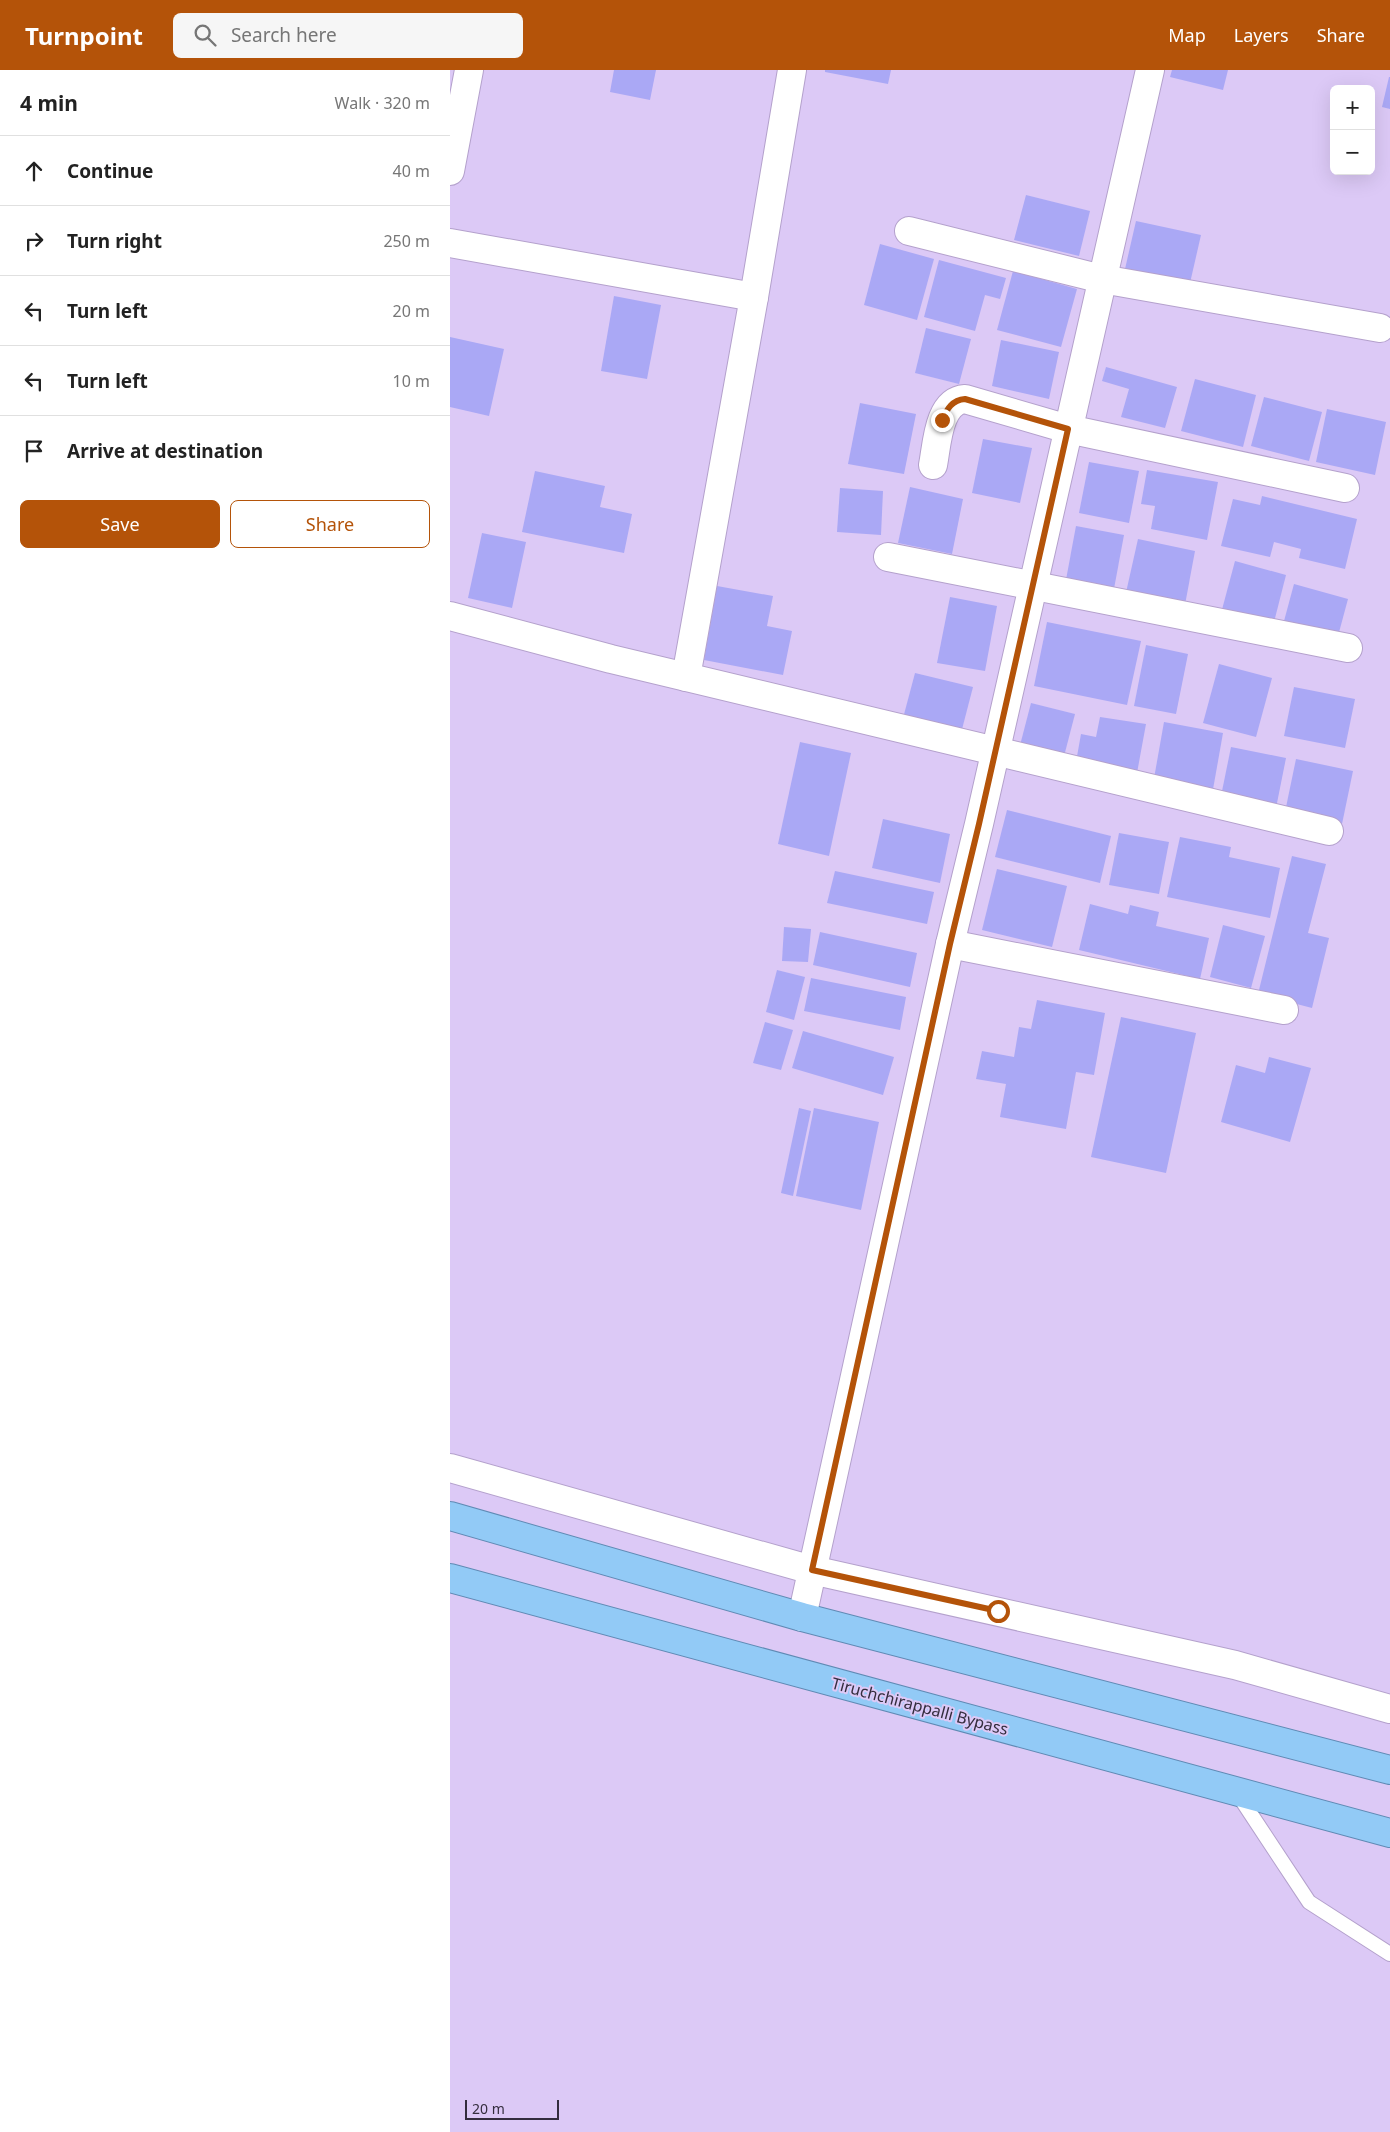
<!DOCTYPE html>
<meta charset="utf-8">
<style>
:root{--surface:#fff;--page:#f6f6f6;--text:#222;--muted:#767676;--line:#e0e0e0;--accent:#b45309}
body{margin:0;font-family:"Noto Sans",sans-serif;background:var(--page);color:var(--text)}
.controls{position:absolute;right:15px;top:15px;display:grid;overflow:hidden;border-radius:8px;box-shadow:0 5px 20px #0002}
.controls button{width:45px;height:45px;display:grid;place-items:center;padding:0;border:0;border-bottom:1px solid var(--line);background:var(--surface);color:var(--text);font:25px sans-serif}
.scale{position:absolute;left:15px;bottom:12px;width:94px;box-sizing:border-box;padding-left:5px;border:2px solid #342d3e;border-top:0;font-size:14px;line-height:18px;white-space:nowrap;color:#342d3e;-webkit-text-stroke:4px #dcc9f6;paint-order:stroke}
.stop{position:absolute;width:15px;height:15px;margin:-11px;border:4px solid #b45309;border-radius:50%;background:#fff}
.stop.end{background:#b45309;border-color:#fff;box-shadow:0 1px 5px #0008}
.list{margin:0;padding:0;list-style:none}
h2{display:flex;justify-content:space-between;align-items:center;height:65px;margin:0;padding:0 20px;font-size:21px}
h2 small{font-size:16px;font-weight:400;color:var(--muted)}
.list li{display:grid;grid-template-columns:32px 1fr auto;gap:15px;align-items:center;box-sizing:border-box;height:70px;padding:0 20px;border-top:1px solid var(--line)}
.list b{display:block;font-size:19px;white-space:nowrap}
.list em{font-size:16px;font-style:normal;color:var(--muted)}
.actions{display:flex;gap:10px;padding:15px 20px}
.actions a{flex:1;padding:11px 0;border:1px solid var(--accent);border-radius:8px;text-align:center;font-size:18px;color:var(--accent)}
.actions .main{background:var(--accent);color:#fff}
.icon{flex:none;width:28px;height:28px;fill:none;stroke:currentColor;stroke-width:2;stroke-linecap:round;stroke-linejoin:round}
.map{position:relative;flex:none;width:940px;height:2062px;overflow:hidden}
header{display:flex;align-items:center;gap:30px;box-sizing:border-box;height:70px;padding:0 25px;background:var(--accent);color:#fff}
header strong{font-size:24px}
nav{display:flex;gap:28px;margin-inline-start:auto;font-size:18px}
.search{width:350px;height:45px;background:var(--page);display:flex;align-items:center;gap:12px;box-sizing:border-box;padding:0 18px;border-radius:8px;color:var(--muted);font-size:19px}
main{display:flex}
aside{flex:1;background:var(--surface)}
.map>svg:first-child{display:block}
.building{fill:#aaa8f5}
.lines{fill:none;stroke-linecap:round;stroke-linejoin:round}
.service-casing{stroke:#b4a1cc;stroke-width:16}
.minor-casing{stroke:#b4a1cc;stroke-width:30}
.trunk-casing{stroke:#608ab4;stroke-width:30}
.service{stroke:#fff;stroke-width:14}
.minor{stroke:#fff;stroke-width:28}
.trunk{stroke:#92caf6;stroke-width:28}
.route{stroke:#b45309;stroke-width:6}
.labels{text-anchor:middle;stroke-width:4;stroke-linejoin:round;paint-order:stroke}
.street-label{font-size:16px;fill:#342d3e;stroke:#dcc9f6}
</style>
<header>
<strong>Turnpoint</strong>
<div class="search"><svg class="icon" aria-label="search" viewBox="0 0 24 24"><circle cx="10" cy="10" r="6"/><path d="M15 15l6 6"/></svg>Search here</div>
<nav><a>Map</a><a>Layers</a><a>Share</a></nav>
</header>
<main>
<aside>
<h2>4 min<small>Walk · 320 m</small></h2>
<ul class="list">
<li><svg class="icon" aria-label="ahead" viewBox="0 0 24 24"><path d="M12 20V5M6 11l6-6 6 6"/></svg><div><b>Continue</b></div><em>40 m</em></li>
<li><svg class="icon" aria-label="right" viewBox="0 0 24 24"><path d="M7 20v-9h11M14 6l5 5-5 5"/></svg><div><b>Turn right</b></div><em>250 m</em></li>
<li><svg class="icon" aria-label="left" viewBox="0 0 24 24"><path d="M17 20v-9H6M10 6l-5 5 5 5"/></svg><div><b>Turn left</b></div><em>20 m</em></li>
<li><svg class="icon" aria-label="left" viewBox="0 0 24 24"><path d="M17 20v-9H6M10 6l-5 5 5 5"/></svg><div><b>Turn left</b></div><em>10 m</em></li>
<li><svg class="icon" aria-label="arrive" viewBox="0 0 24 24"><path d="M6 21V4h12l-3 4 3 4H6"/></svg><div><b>Arrive at destination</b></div></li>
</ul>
<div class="actions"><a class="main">Save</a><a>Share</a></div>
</aside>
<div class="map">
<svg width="940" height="2062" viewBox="0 0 940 2062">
<rect width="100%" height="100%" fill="#dcc9f6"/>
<g class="building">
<polygon points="164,0 206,0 200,30 160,22"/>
<polygon points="375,0 441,0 438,14 375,2"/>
<polygon points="722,0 778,0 773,20 720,7"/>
<polygon points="939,7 940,7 940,39 932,37"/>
<polygon points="576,125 640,141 629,186 564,170"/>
<polygon points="686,151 751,165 740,213 675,199"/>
<polygon points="430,174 484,189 467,250 414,235"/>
<polygon points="489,190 556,208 550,229 535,225 525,261 474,247"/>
<polygon points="563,201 627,219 611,277 547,260"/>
<polygon points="164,226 211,235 197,309 151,301"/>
<polygon points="476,258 521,269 509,314 465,303"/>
<polygon points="0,267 54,279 39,346 0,337"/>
<polygon points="551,270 609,282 599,329 542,316"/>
<polygon points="656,297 727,317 715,358 671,347 679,319 652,311"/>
<polygon points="745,309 806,325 793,377 731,361"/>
<polygon points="814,327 872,342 859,391 801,376"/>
<polygon points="410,333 466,344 454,404 398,394"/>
<polygon points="877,339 936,352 925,405 866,392"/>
<polygon points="533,369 582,378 570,433 522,423"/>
<polygon points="639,392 689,401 679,453 629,443"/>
<polygon points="697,400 768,412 757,470 701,459 705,436 691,434"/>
<polygon points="85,401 155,416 150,437 182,444 174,483 72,462"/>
<polygon points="460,417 513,429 502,484 448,473"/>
<polygon points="390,418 433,421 431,465 387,462"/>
<polygon points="812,426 907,449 895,499 849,488 851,479 824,472 820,487 771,476 783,429 810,435"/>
<polygon points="626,456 674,465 663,524 615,515"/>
<polygon points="32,463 76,472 62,538 18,528"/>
<polygon points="688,469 745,481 734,540 675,527"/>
<polygon points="785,491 836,505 822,560 770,547"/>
<polygon points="844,514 898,529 888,566 834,551"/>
<polygon points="267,516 323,526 317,556 342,561 333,605 254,590"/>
<polygon points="500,527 547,536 535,601 487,593"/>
<polygon points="597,552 691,571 677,635 584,616"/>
<polygon points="696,575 738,584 726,644 684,636"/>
<polygon points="769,594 822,608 806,667 753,653"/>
<polygon points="465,603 523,617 510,667 452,652"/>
<polygon points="844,617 905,629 895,678 834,666"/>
<polygon points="581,633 625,644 612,694 568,683"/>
<polygon points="650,647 696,654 687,703 626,692 631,664 646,667"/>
<polygon points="714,652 773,663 762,725 703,714"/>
<polygon points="350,672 401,683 379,786 328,774"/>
<polygon points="781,677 836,688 825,743 770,731"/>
<polygon points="846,689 903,701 892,754 835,742"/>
<polygon points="557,740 661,766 650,813 545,787"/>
<polygon points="433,749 500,764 490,813 422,798"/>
<polygon points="669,763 719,772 709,824 659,815"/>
<polygon points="730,767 781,777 779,787 830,798 820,848 717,827"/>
<polygon points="842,786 876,794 858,863 879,868 862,938 808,924"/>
<polygon points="547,799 617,816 602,877 532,860"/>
<polygon points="385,801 484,822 477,854 377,833"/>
<polygon points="640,834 678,844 680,835 709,842 706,856 759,868 750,909 629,880"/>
<polygon points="773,855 815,866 801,918 760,907"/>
<polygon points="334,857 361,859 358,892 332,891"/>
<polygon points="370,862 467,883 460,917 363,895"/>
<polygon points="327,900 355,907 344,950 316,942"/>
<polygon points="361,908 456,927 450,960 354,941"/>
<polygon points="587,930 655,943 644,1005 626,1002 616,1059 550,1047 556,1014 526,1009 532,981 564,987 569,957 581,959"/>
<polygon points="671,947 746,963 716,1103 641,1087"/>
<polygon points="315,952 343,960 331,1000 303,993"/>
<polygon points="353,961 444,987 433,1025 342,998"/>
<polygon points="819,987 861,998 840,1072 771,1052 786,995 815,1003"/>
<polygon points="349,1038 361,1041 343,1126 331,1123"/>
<polygon points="364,1038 429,1052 411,1140 346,1126"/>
</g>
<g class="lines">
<defs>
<polyline id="service" points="787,1723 859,1832 940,1884"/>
<g id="minor">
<polyline points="0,101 19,0"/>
<polyline points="459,161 652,209 930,258"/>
<polyline points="0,173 304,227"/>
<path d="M 483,395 C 487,375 488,331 515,329 L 618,359 L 895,418"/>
<polyline points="438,487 898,578"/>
<polyline points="0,546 161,589 879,761"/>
<polyline points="236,607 304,227 342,0"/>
<polyline points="500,874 834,940"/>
<polyline points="0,1398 362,1500 785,1595 940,1639"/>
<polyline points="352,1547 500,874 529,754 700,0"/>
</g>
<g id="trunk">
<polyline points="0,1446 352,1547 940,1700"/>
<polyline points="0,1508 940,1763"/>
</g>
</defs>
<use href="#service" class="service-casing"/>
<use href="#minor" class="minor-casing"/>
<use href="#trunk" class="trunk-casing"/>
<use href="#service" class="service"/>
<use href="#minor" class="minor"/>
<use href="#trunk" class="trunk"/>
</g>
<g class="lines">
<path class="route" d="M 492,350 C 497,339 502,330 515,329 L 618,359 L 529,754 L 500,874 L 362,1500 L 548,1541"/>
</g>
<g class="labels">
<g class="street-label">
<text transform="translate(470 1636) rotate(15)" y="6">Tiruchchirappalli Bypass</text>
</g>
</g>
</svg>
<div class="controls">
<button>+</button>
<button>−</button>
</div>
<div class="scale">20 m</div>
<div class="stop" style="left:548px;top:1541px"></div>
<div class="stop end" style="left:492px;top:350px"></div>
</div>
</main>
